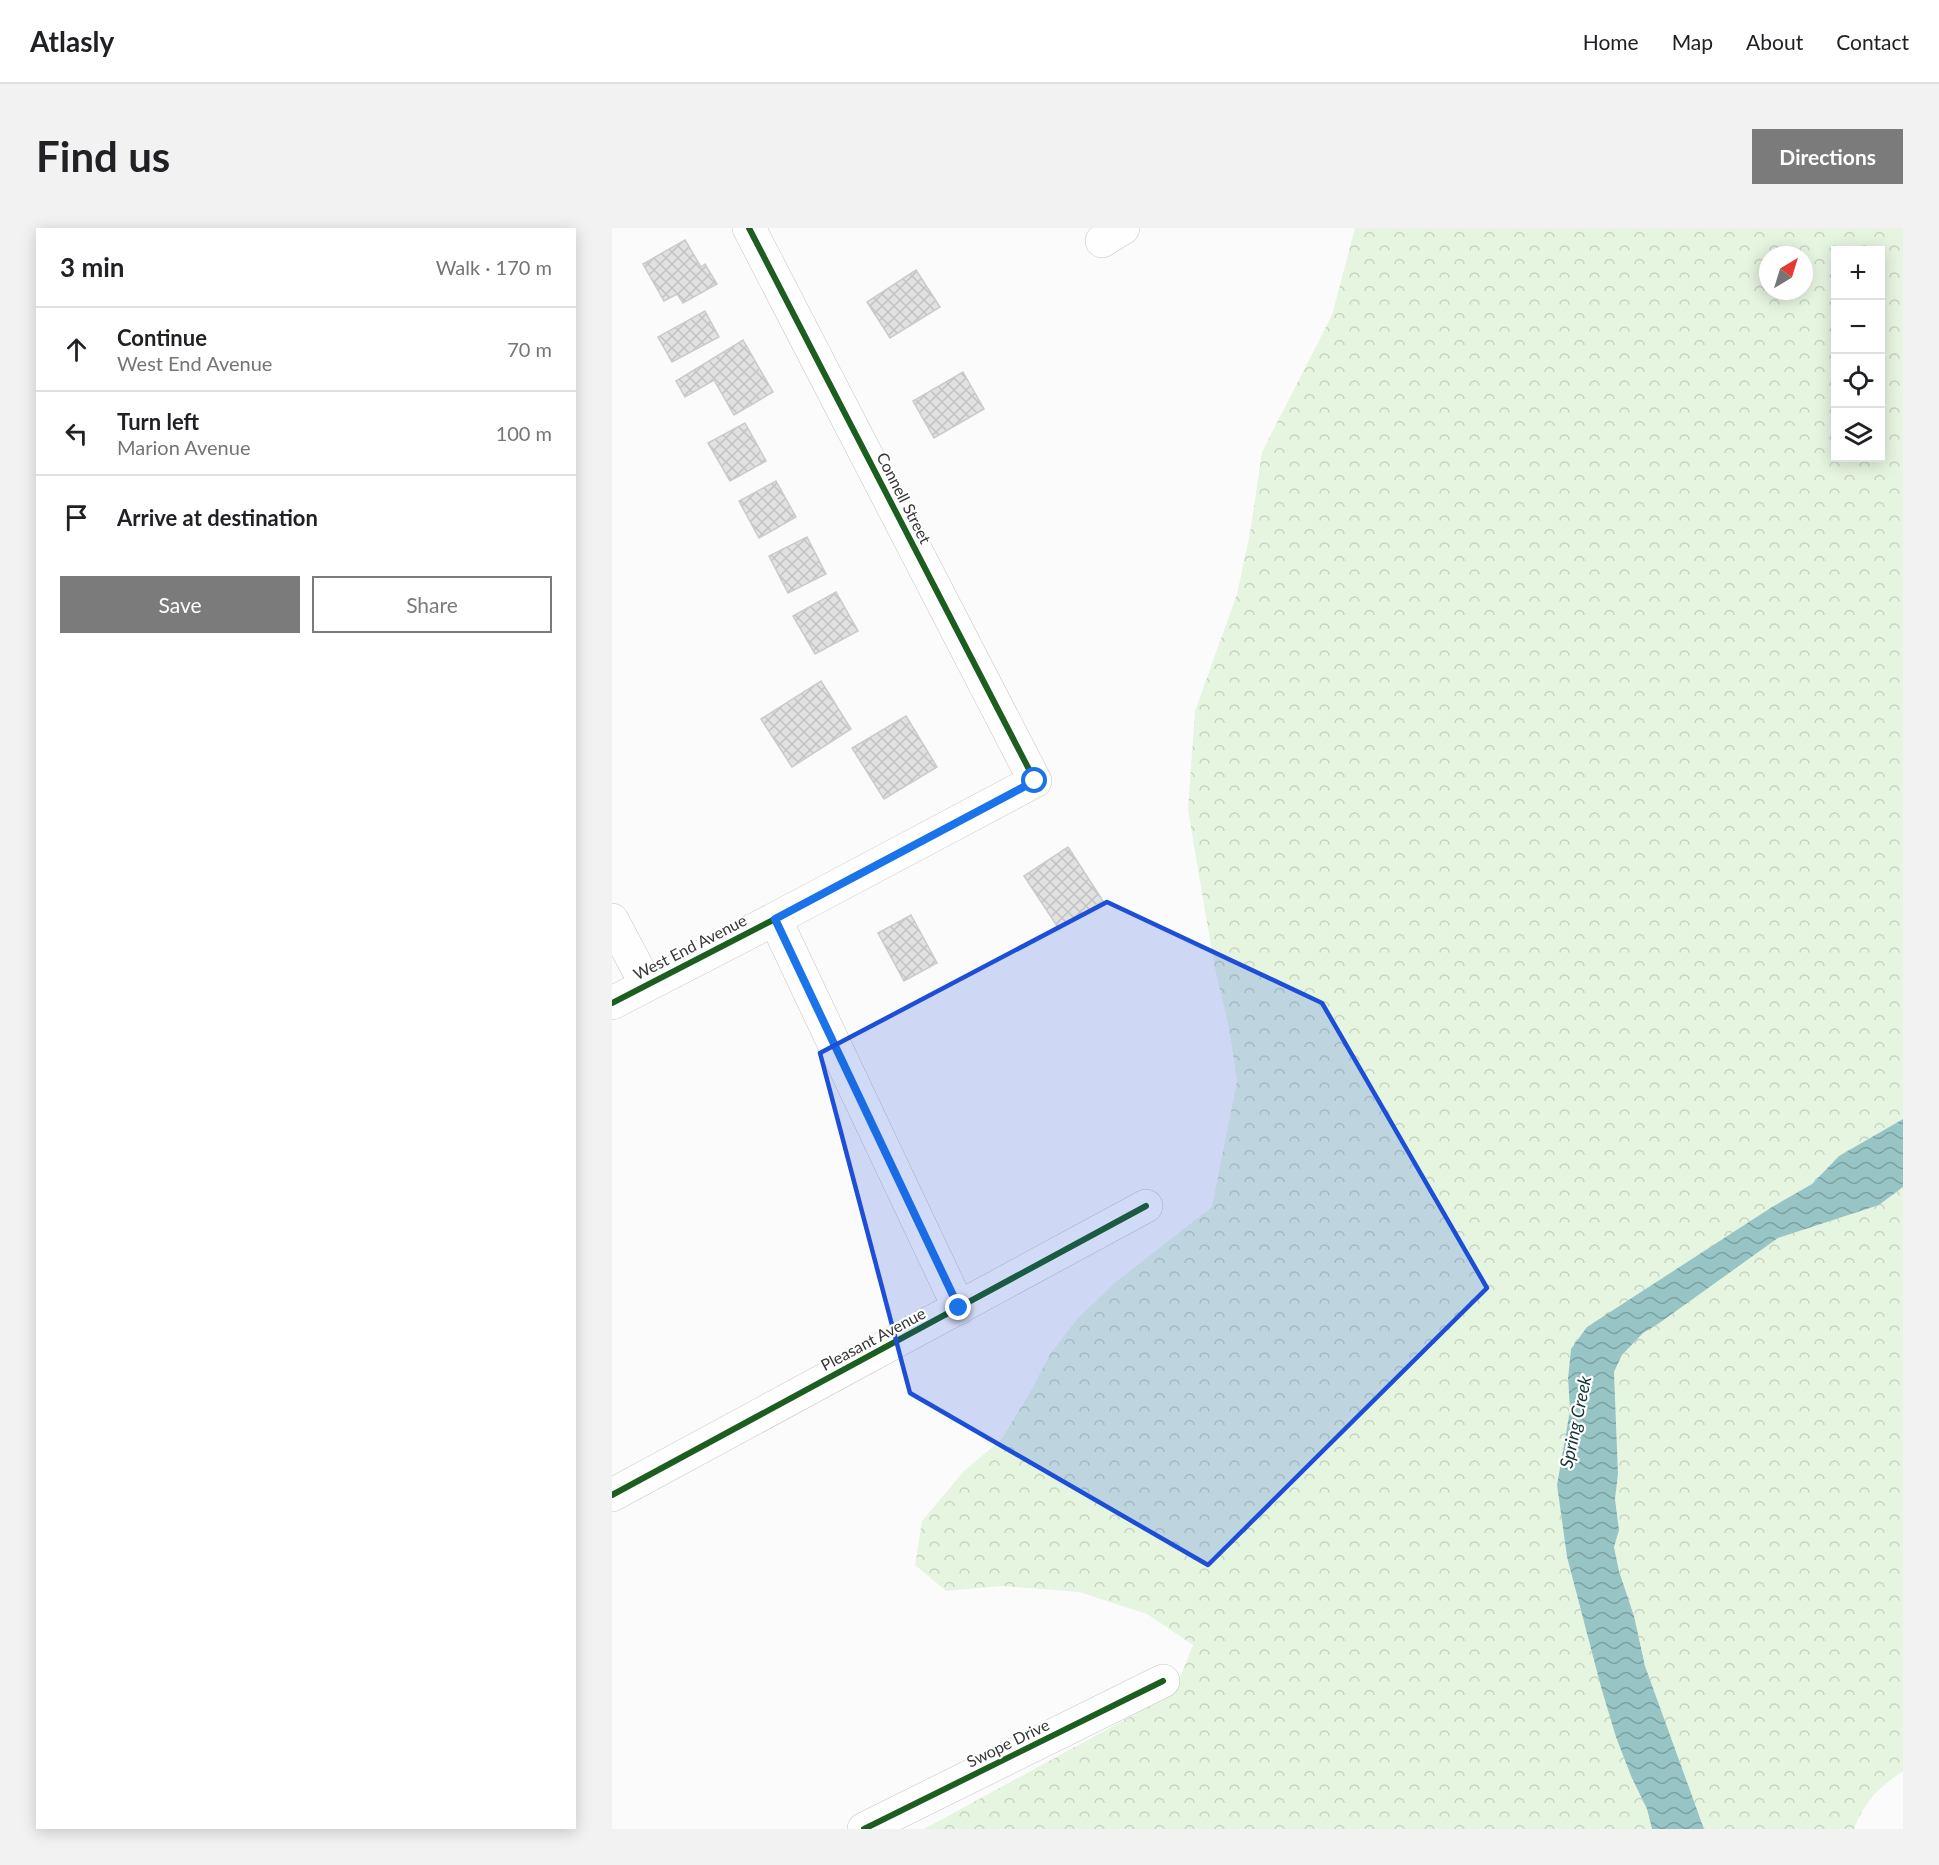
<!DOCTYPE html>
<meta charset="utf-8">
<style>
:root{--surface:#fff;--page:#f2f2f2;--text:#202124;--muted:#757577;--line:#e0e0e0;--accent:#7b7b7c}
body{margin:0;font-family:Lato,sans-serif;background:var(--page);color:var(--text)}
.controls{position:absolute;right:18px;top:18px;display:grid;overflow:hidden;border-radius:0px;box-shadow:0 3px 15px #0003}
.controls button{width:54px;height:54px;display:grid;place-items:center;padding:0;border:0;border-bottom:2px solid var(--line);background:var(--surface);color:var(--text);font:30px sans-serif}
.compass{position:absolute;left:1147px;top:18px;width:54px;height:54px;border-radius:50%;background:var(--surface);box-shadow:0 3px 15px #0003;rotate:38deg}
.stop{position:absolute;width:18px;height:18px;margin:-14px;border:4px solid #1a73e8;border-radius:50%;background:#fff}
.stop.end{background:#1a73e8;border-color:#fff;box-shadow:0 2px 6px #0008}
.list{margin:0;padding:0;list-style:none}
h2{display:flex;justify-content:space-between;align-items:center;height:78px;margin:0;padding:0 24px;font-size:26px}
h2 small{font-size:20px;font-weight:400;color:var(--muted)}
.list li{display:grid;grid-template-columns:39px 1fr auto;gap:18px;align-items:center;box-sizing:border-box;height:84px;padding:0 24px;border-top:2px solid var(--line)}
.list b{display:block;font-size:22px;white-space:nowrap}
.list p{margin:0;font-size:20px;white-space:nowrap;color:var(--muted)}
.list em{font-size:20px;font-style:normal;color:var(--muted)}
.actions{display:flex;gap:12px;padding:18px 24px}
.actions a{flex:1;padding:14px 0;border:2px solid var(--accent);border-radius:0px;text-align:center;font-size:21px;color:var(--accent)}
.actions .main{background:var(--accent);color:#fff}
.icon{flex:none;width:33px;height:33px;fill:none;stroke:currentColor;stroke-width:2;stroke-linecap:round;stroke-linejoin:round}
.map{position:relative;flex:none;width:1291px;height:1601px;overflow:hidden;border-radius:0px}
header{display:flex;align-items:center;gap:36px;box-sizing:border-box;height:84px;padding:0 30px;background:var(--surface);border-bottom:2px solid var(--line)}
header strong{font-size:28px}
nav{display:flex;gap:33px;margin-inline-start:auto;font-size:21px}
.intro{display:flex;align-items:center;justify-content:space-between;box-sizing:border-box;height:144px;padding:0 36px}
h1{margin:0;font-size:42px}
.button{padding:15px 27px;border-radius:0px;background:var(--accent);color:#fff;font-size:21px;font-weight:700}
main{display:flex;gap:36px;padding:0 36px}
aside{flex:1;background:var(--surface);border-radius:0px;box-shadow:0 3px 15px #0003}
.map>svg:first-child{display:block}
.forest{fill:url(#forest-crowns);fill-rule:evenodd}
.water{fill:url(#water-waves)}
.building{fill:url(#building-cross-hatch);stroke:#cbcbcc;stroke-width:1.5}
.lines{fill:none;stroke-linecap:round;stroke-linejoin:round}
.minor-casing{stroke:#c6c6c6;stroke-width:34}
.minor{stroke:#fefeff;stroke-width:33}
.cycleway-casing{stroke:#fff;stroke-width:10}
.cycleway{stroke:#1b5e20;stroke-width:6}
.route{stroke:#1a73e8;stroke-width:8}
.marked{fill:#1d4ed8;fill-opacity:0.2;stroke:#1d4ed8;stroke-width:4.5;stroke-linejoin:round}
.labels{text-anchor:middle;stroke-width:4.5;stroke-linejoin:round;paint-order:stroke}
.street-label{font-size:16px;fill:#363637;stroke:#fff}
.water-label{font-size:18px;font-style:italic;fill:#123434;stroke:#fff}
</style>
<header>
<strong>Atlasly</strong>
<nav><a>Home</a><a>Map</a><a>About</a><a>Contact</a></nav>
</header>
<div class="intro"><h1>Find us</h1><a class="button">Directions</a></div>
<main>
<aside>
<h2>3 min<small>Walk · 170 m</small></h2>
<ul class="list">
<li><svg class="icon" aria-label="ahead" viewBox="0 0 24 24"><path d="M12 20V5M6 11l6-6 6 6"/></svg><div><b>Continue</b><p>West End Avenue</p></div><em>70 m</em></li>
<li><svg class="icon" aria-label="left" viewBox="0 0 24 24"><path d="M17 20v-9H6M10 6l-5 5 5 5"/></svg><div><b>Turn left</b><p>Marion Avenue</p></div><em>100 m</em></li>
<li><svg class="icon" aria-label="arrive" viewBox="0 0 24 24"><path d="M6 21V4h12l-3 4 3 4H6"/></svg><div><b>Arrive at destination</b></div></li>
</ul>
<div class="actions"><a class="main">Save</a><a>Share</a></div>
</aside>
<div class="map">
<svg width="1291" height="1601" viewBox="0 0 1291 1601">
<defs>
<pattern id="forest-crowns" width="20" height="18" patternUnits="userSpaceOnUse" patternTransform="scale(1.5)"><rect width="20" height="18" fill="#e6f5e0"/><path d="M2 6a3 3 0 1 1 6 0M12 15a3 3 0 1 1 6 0" fill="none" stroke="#c6d3c1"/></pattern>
<pattern id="water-waves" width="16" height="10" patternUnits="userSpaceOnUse" patternTransform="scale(1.5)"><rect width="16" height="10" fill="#97c5c5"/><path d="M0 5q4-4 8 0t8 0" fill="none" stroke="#7ca1a1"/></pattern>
<pattern id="building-cross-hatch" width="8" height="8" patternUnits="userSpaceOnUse" patternTransform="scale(1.5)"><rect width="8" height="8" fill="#e1e1e2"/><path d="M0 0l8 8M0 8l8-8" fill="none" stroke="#c2c2c2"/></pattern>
</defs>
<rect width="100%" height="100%" fill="#fbfbfc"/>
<g class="forest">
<path d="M 743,0 L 1291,0 L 1291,891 L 1227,928 L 1200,956 L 1160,979 L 976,1099 L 959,1121 L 956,1150 L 958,1182 L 945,1257 L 955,1329 L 989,1459 L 1019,1548 L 1035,1581 L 1040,1601 L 312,1601 L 562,1465 L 581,1417 L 535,1386 L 467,1364 L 390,1358 L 334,1363 L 303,1337 L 310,1293 L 352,1243 L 389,1212 L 419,1163 L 438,1126 L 466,1090 L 505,1053 L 600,979 L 625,853 L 617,800 L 602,736 L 576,582 L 583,483 L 625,366 L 638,305 L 650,224 L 720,87 ZM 1224,22 L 1268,22 L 1268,230 L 1224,230 ZM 1156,27 L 1192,27 L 1192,63 L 1156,63 Z"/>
<path d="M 1291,959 L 1291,1543 C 1267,1560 1253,1572 1242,1601 L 1092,1601 L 1033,1438 L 1022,1388 L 1007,1343 L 1002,1319 L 1007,1301 L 1003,1271 L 1006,1246 L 1002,1144 L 1010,1127 L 1031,1105 L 1046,1096 L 1166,1010 L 1267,977 Z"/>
</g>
<polygon class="water" points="1291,891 1291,959 1267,977 1166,1010 1046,1096 1031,1105 1010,1127 1002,1144 1006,1246 1003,1271 1007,1302 1002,1319 1007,1343 1022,1388 1033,1438 1092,1601 1040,1601 1035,1581 1019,1548 1004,1509 989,1459 955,1329 945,1257 958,1182 956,1150 959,1121 975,1099 1160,979 1200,956 1227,928"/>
<g class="building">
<polygon points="73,12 89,39 93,36 105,56 71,75 65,66 52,73 31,36"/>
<polygon points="304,42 328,79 278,110 255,74"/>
<polygon points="93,83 107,109 60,134 46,109"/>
<polygon points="131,112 161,164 122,187 102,152 73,169 64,153"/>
<polygon points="351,144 372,181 322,210 301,173"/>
<polygon points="133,195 154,233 118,253 96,215"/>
<polygon points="164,253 184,289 147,310 127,273"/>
<polygon points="195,309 214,346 176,365 157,328"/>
<polygon points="224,364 246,403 203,426 181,388"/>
<polygon points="209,453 239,501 180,539 149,491"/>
<polygon points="294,488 325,539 272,571 240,520"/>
<polygon points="456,619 491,673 447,701 412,648"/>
<polygon points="299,687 325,735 292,753 266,705"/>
</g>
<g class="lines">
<defs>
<g id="minor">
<polyline points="490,13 511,0"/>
<polyline points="163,691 347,1080"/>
<polyline points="0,692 34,756"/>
<polyline points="0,775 163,691 423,553 137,0"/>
<polyline points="0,1267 534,978"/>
<polyline points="252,1601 551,1453"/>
</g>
</defs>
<use href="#minor" class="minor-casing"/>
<use href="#minor" class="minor"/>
<defs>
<g id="cycleway">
<polyline points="0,775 163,691 423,553 137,0"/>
<polyline points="0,1267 534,978"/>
<polyline points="252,1601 551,1453"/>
</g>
</defs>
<use href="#cycleway" class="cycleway-casing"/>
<use href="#cycleway" class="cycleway"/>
</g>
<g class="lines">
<polyline class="route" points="347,1080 163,691 423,553"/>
</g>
<path class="marked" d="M 495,674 L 710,775 L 875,1060 L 596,1337 L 298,1165 L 208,825 Z"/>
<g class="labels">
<g class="street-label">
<text transform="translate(292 270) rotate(63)" y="6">Connell Street</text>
<text transform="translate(78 719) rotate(-27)" y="6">West End Avenue</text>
<text transform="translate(261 1111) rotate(-28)" y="6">Pleasant Avenue</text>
<text transform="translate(396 1515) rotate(-26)" y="6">Swope Drive</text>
</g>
<g class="water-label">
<text transform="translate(964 1194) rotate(-78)" y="6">Spring Creek</text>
</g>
</g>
</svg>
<div class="controls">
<button>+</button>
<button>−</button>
<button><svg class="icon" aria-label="locate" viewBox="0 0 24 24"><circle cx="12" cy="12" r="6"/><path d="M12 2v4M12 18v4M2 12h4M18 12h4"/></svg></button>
<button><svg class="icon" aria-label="layers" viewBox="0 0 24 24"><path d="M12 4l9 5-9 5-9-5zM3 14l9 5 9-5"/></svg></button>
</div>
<svg class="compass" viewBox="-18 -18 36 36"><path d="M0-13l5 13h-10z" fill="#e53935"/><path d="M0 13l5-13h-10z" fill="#757577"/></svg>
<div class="stop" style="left:423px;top:553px"></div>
<div class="stop end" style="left:347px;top:1080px"></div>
</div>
</main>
